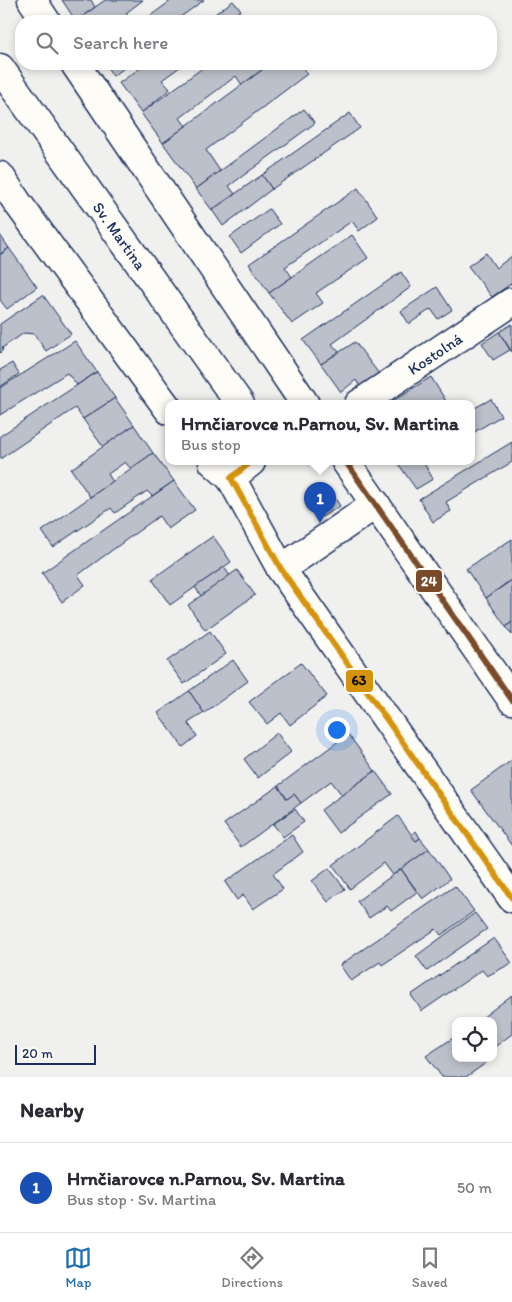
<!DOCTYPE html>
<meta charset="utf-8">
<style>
:root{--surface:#fff;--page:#f7f7f7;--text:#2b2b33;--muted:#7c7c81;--line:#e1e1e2;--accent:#1f6fb2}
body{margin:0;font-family:Itim,sans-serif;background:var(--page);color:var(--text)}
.controls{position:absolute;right:15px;bottom:15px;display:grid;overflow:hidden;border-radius:10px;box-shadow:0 2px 8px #0003}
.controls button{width:45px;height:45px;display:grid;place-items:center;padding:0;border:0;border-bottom:1px solid var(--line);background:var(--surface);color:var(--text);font:25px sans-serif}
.scale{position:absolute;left:15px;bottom:12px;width:81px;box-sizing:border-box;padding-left:5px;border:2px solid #1b2f5e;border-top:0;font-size:14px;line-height:18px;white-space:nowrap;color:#1b2f5e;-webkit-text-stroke:4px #fdfcf7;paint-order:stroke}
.you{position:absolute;left:336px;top:729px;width:18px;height:18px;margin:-12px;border:4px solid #fff;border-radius:50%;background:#1a73e8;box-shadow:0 0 0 8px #1a73e833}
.badge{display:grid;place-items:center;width:32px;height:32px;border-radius:50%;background:var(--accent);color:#fff;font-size:16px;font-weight:700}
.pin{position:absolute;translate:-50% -41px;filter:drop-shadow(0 1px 2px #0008)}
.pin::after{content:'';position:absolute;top:26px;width:18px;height:15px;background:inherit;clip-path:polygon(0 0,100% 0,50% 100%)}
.popup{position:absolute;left:165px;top:400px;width:310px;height:65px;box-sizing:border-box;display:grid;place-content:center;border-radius:10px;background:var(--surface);filter:drop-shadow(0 1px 4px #0005);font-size:16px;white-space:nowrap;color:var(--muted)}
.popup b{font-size:19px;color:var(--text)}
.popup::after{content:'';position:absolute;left:50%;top:100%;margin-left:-10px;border:10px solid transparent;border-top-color:var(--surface)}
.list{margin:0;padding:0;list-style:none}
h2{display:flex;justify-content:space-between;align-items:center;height:65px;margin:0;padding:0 20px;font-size:21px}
h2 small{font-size:16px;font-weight:400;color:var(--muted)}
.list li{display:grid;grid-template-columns:32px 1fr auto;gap:15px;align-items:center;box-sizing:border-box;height:90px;padding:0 20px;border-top:1px solid var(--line)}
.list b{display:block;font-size:19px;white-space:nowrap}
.list p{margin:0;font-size:16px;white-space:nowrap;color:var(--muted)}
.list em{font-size:16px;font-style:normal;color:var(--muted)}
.icon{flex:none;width:28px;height:28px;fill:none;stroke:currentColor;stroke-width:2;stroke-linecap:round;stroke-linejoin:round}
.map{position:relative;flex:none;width:512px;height:1077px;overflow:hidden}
.search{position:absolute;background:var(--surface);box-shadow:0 2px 8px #0003;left:15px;right:15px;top:15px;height:55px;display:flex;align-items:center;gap:12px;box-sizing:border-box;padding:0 18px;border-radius:20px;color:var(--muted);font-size:19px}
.sheet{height:155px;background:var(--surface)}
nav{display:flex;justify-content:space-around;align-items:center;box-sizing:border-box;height:70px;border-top:1px solid var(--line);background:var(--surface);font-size:14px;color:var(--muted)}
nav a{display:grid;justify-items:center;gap:2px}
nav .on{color:var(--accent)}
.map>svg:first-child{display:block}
.building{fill:#bbc0ca;stroke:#1b2f5e}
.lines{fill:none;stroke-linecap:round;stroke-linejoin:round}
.minor-casing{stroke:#1b2f5e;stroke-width:31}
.minor{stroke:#fdfcf7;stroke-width:28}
.bus-1-casing{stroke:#fdfcf7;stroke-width:10}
.bus-2-casing{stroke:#fdfcf7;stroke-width:10}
.bus-1{stroke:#d6940e;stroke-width:6}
.bus-2{stroke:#7a4b2a;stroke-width:6}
.labels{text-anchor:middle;stroke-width:5;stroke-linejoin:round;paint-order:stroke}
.street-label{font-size:16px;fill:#1b2f5e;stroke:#fdfcf7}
.line-badge{stroke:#fdfcf7;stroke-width:2}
.badge-label{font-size:14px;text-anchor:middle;font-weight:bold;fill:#fff}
.pale-badge-label{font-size:14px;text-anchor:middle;font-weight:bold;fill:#111}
</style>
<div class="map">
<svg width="512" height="1077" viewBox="0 0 512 1077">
<rect width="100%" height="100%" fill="#f0f0ee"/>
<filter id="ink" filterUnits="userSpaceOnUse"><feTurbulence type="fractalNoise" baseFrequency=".02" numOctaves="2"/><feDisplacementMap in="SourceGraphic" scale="10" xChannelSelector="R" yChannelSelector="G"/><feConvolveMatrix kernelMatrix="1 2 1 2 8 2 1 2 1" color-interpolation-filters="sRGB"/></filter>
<g filter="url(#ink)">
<g class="building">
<polygon points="62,0 91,0 95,7 76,21"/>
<polygon points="105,0 143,0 126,13 128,16 120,21 76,21"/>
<polygon points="172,0 204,0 175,21 143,21"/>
<polygon points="233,1 241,10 226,21 205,21"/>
<polygon points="105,64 130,64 113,76"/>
<polygon points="146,64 184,64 162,80 170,89 141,113 119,83"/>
<polygon points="208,64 260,64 263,69 242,85 236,76 180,118 186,126 163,143 141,113"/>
<polygon points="270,64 300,64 307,74 206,150 220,171 196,189 163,143"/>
<polygon points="304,109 315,123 229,186 235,194 212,210 196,189"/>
<polygon points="350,113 360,128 272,189 262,175"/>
<polygon points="262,175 272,189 223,226 212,210"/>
<polygon points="358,188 378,217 359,231 352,221 285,267 292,277 269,293 249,264"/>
<polygon points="269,209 280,224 241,253 230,237"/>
<polygon points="0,235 9,248 0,254"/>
<polygon points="352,235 368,258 316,293 323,303 292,324 269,293"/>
<polygon points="9,248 37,287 7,309 0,300 0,255"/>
<polygon points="486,253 496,268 512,256 512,283 492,297 468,266"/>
<polygon points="401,272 411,287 332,344 339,352 321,364 303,340"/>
<polygon points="437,287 452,310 438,319 431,309 409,324 401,311"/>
<polygon points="43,295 71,334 46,351 34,334 24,333 2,348 3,350 0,353 0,324"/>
<polygon points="512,324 512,352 499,332"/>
<polygon points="499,332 510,350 493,360 482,343"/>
<polygon points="75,341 97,372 77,385 67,373 0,415 0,388"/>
<polygon points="355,342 379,374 360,387 356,380 341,392 321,364"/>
<polygon points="12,363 19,374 0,387 0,370"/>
<polygon points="97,372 115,398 83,419 75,408 0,459 0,436"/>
<polygon points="431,377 446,401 440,404 388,404"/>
<polygon points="115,398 134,425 103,447 83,419"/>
<polygon points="491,399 501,416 471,434 471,410"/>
<polygon points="134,425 153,453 131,469 125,462 108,474 113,482 90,497 71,469"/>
<polygon points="512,442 512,462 446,502 451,511 433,522 419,499"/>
<polygon points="153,453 174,481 152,496 147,491 115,513 111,508 53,547 42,531"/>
<polygon points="397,462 426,462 424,463 433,479 416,489"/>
<polygon points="174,481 195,510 168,529 159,516 78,575 85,585 62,602 42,573"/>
<polygon points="335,498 340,506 322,517 317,509"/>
<polygon points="213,536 231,562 170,605 152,579"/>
<polygon points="512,539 512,579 486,598 466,569"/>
<polygon points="224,567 230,576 201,596 195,587"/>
<polygon points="237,570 255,595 205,630 188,605"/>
<polygon points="512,580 512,622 506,627 486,598"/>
<polygon points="512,622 512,635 506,627"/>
<polygon points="210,631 226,654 184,684 167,661"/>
<polygon points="233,660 248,681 204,713 189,691"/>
<polygon points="301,663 327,696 290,725 281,713 267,724 249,702"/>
<polygon points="189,691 204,713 188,723 197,736 183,747 158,713"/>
<polygon points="277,733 291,752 258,778 244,759"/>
<polygon points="348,734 375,771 342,795 331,781 301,803 294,794 287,799 278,786"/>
<polygon points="512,760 512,846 471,790"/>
<polygon points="375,771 392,794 338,833 321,810"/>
<polygon points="278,786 287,799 294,794 301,803 241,847 224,824"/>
<polygon points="295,809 304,822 283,837 273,824"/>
<polygon points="398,816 416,841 420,838 429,849 393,875 384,863 350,889 333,865"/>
<polygon points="416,831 420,838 416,841 411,835"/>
<polygon points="292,835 303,852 273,874 283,889 253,909 243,895 237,900 225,882"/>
<polygon points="429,849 450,879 423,899 401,869"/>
<polygon points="329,868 345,889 328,902 312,881"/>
<polygon points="401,869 417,892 391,911 387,906 369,918 357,901"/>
<polygon points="455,886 474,911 441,935 436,929 382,965 380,962 351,981 340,965"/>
<polygon points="475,913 487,929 427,971 416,956"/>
<polygon points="494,938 512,963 487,976 482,970 422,1011 411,995"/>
<polygon points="512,995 512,1034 493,1048 493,1021 478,1021"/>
<polygon points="456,1036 456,1058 493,1058 466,1077 442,1077 426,1056"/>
</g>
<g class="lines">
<defs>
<g id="minor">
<polyline points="32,0 46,21"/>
<polyline points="75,64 305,404"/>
<path id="s1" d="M 0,68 L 240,404"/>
<polyline points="0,176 17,202 169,410"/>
<path id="s2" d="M 359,404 L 512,302"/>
<polyline points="213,462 231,478"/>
<polyline points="251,462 231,478 281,569 512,898"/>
<polyline points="346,462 512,700"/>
<polyline points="281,569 376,504"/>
</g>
</defs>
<use href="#minor" class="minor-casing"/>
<use href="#minor" class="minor"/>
<defs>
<polyline id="bus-1" points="251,462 231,478 281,569 512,898"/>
<polyline id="bus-2" points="346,462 512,700"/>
</defs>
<use href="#bus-1" class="bus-1-casing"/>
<use href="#bus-2" class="bus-2-casing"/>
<use href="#bus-1" class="bus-1"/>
<use href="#bus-2" class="bus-2"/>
</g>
</g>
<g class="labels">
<g class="street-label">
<text dy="6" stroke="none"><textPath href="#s1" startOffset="206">Sv. Martina</textPath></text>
<text dy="6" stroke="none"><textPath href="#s2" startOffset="91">Kostolná</textPath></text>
</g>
</g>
<g class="line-badge">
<rect x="415" y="569" width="28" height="24" rx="5" fill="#7a4b2a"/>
<rect x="345" y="669" width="29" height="24" rx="5" fill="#d6940e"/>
</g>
<g class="badge-label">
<text x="429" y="586">24</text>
</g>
<g class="pale-badge-label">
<text x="359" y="685">63</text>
</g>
</svg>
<div class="controls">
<button><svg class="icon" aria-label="locate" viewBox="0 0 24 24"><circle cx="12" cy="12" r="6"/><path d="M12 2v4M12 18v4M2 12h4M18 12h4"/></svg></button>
</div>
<div class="scale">20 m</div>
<div class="you"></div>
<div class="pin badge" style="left:320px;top:523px;background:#1a4fb4">1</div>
<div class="popup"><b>Hrnčiarovce n.Parnou, Sv. Martina</b>Bus stop</div>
<div class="search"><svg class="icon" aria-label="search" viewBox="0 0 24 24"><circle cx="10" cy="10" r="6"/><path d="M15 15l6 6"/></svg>Search here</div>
</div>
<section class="sheet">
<h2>Nearby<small></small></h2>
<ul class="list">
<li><span class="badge" style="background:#1a4fb4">1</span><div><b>Hrnčiarovce n.Parnou, Sv. Martina</b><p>Bus stop · Sv. Martina</p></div><em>50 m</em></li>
</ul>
</section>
<nav>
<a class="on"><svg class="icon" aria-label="map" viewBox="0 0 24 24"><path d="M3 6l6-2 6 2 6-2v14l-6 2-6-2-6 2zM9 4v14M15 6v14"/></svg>Map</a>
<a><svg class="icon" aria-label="directions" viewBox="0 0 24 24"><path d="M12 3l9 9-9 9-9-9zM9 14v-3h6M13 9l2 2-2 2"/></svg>Directions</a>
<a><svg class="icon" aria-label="saved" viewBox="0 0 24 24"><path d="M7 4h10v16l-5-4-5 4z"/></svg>Saved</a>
</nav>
